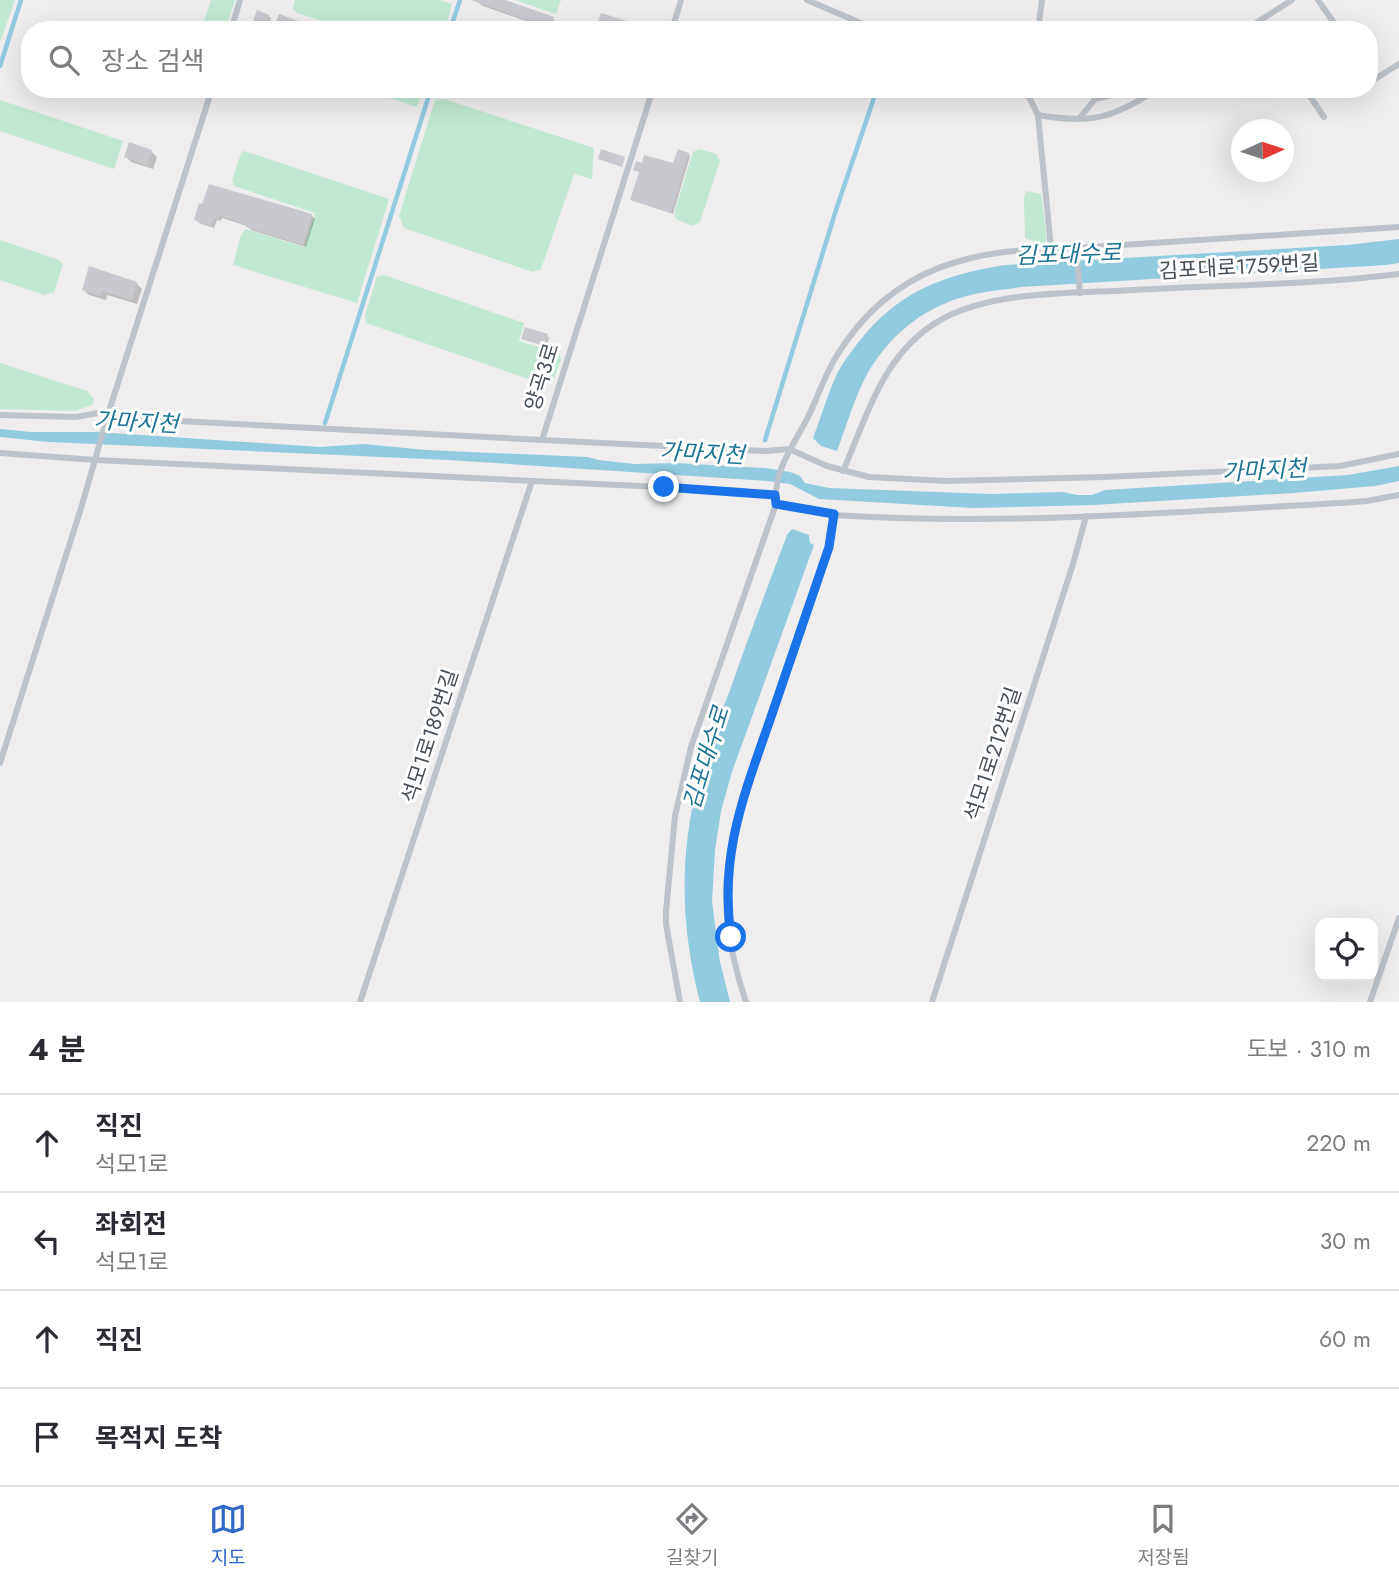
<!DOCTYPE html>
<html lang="ko">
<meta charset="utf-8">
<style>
:root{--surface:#fff;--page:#f2f2f3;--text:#2b2b33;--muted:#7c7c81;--line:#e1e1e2;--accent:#2f68c7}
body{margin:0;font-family:Jost,"Noto Sans KR",sans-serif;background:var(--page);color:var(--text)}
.controls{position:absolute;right:21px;bottom:21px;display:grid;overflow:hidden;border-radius:14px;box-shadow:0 7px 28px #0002}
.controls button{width:63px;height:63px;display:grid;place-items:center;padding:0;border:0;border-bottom:2px solid var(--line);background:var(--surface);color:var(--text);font:35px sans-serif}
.compass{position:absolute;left:1231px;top:119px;width:63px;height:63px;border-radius:50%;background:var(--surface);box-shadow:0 7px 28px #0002;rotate:87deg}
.stop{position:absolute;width:21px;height:21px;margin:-16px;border:5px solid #1a73e8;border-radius:50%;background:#fff}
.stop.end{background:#1a73e8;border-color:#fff;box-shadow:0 2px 7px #0008}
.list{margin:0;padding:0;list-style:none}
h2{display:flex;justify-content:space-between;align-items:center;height:91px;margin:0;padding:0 28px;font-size:30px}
h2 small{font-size:23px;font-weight:400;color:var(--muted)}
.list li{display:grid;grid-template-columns:46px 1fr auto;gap:21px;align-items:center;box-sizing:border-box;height:98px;padding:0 28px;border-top:2px solid var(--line)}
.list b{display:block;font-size:26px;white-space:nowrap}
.list p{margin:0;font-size:23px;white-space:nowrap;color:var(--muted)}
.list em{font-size:23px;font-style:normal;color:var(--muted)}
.icon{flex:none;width:38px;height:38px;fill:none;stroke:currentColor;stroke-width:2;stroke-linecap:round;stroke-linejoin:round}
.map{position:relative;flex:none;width:1399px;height:1002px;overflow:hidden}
.search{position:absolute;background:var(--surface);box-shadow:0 7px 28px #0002;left:21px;right:21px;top:21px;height:77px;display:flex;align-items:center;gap:18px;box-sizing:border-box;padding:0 24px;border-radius:28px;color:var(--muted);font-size:26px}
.sheet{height:483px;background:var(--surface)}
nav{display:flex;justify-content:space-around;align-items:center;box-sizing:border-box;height:98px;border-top:2px solid var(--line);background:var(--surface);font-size:19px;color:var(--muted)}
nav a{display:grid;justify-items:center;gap:4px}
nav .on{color:var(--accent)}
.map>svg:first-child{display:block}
.green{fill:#c0e8d2}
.water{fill:#92cbe0}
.shadow{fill:#0003}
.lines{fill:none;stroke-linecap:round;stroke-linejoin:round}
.stream{stroke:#92cbe0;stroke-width:4.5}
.building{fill:#c7c9cf}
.lane{stroke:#bdc3ca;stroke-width:6}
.route{stroke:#1a73e8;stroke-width:9}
.labels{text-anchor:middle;stroke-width:6;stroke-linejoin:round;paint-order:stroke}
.street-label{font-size:21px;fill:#474f58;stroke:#fff}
.water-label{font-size:23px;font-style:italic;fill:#1e7495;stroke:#fff}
</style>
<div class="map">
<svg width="1399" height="1002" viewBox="0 0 1399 1002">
<rect width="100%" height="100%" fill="#efeded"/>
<g class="green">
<polygon points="0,0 15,0 0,42"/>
<polygon points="211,0 235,0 225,30 201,30"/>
<polygon points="295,0 440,0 452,4 445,30 320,30 322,21 297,13 293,8"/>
<polygon points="515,0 561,0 556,14"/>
<polygon points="362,89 423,89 417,107"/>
<polygon points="444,99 594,148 592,179 574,174 541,269 533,272 404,228 399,216 435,100"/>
<polygon points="0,100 123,141 114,169 0,131"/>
<polygon points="700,149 716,154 720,161 700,222 693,226 676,219 674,214 693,152"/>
<polygon points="244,151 389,199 357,303 233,265 241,235 246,229 304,247 315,213 234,186 232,181 241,153"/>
<polygon points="1026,191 1041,194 1047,241 1042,244 1025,238 1024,197"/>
<polygon points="0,240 59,260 63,264 54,292 44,295 0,280"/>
<polygon points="384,275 524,323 519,341 559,353 561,359 553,382 546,385 366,323 365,315 377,277"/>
<polygon points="0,363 87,391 94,399 92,405 75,411 0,409"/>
</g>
<g class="water">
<path d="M 1399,239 L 1399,263 L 1386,265 L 1021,287 C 1003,290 984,291 967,296 C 919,308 879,344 860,389 C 851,409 845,430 837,451 L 821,446 L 813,438 C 821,417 827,396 836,376 C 841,365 849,355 857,344 C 897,292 942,275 1005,265 L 1347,245 Z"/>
<polygon points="0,429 31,432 97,432 320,447 364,444 426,450 588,457 599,460 634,464 677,463 766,468 790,472 800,476 805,483 829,488 992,494 1063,492 1077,495 1092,495 1105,490 1348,475 1399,466 1399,481 1375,486 1294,493 1093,505 973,508 819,499 790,484 768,481 448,460 49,442 0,437"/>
<path d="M 792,529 L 809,535 L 810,543 L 814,545 L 732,772 L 721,811 L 715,850 L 712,902 L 720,962 L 730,1002 L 700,1002 C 681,929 679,859 697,786 C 705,753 718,721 730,690 C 748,638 768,586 787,535 Z"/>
</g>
<g class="shadow">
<polygon points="482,0 499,0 553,19 555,21 552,30 483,6 480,4"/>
<polygon points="268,16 271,18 267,29 254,24"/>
<polygon points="626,23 631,30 592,30 593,26 598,27"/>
<polygon points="151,151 157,157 153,169 131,162 126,157"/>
<polygon points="688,154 690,156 673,214 632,200 640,173 635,170 674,166"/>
<polygon points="200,206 311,215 315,219 306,247 251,230 247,226 222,218 221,221 217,220 214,228 199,223 196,220"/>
<polygon points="136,283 142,289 137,304 107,295 106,300 89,295 84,290"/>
<polygon points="547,336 549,338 546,347 523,338"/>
</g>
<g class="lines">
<g class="stream">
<polyline points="450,30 460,0"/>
<polyline points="0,66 21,0"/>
<polyline points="325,423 431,89"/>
<polyline points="765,440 836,210 877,89"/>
</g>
</g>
<g class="building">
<polygon points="471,0 505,0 554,17 550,29"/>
<polygon points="257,10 269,15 264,28 252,24"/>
<polygon points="601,13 627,21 625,30 595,30"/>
<polygon points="279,14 318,28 318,30 290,30 275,24"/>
<polygon points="129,142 152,150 147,165 124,157"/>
<polygon points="601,149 625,157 622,167 598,159"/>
<polygon points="678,149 689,153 671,213 630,200 639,172 633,170 636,161 642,163 644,155 673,163"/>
<polygon points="209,184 312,214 303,245 246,227 246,225 219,215 218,219 214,218 211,226 194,220 199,203 202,204"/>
<polygon points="89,266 137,282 132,300 102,291 100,296 82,290"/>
<polygon points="525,327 548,334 544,346 521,339"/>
</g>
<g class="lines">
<g class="lane">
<polyline points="807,0 877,30"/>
<polyline points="1318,0 1339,30"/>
<polyline points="1259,21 1265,30"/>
<polyline points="231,30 240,0"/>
<polyline points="672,30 681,0"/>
<polyline points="1038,30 1042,0"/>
<polyline points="1245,30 1292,0"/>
<polyline points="1369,74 1375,79 1399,64"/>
<polyline points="653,89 542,440 766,451 789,449 827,466 869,477 946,481 1105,477 1340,466 1399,454"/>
<polyline points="1015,89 1029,97"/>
<polyline points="1029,89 1029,97 1038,115 1051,248"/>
<polyline points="1305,89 1324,117"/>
<path d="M 1038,115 C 1090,124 1113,119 1157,89"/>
<polyline points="1079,119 1095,99 1137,89"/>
<polyline points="1076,248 1080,293"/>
<polyline points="0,415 76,417 109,411 140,419 542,440"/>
<polyline points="0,453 96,460 744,491 775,495"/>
<path d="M 843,471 C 866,419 880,363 928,328 C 981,289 1072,294 1134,290 C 1223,285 1311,285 1399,274"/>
<path d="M 834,515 C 1002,526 1172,512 1340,503 L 1367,501 L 1399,495"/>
<polyline points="0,763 82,505 109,411 212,89"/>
<polyline points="360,1002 532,481"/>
<polyline points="680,1002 666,924 666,911 675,816 691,747 776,504"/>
<path d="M 746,1002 C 734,966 725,925 726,887 C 729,830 751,776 769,723 C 789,664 809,606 829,547 L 834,515 L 776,504 C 773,469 795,444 809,415 C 818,396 825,375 836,357 C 892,264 976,248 1076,248 L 1399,227"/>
<polyline points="932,1002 1073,564 1086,516"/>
<polyline points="1370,1002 1399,918"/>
</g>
</g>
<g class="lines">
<path class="route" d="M 664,487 L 775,495 L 776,504 L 834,514 L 829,547 C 810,603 791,658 772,714 C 745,793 719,852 731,937"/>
</g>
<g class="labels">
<g class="street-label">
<text transform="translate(1239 267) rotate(-3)" y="7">김포대로1759번길</text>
<text transform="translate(542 377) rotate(-73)" y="7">양곡3로</text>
<text transform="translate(430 736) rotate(-72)" y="7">석모1로189번길</text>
<text transform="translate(993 754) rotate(-72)" y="7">석모1로212번길</text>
</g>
<g class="water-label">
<text transform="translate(1068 254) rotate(-2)" y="8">김포대수로</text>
<text transform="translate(136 422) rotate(3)" y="8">가마지천</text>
<text transform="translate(702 453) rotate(3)" y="8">가마지천</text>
<text transform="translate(1264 470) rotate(-3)" y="8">가마지천</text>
<text transform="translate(706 758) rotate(-73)" y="8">김포대수로</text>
</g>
</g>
</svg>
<div class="controls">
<button><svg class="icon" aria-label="locate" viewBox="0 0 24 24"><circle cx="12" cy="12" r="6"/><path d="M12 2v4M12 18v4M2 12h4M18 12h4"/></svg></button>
</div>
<svg class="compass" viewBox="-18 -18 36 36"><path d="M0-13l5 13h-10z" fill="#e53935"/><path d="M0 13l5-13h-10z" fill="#7c7c81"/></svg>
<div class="stop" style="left:731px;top:937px"></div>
<div class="stop end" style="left:664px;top:487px"></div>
<div class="search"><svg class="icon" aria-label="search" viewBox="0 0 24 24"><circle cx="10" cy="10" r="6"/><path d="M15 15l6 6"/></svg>장소 검색</div>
</div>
<section class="sheet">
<h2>4 분<small>도보 · 310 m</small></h2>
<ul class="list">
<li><svg class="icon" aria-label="ahead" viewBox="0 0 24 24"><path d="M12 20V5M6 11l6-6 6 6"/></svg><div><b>직진</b><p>석모1로</p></div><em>220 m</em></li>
<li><svg class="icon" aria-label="left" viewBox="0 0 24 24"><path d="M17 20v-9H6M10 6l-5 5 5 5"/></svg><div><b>좌회전</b><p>석모1로</p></div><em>30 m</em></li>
<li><svg class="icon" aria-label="ahead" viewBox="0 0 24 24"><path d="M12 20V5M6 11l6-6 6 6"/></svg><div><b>직진</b></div><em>60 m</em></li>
<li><svg class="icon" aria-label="arrive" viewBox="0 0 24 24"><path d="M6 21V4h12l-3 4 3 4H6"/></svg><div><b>목적지 도착</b></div></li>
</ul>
</section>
<nav>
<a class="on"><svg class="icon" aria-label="map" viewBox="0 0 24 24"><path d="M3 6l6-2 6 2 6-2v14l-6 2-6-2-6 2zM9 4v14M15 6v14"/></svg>지도</a>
<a><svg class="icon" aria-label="directions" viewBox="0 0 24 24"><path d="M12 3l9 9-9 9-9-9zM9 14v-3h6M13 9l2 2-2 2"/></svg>길찾기</a>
<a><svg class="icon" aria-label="saved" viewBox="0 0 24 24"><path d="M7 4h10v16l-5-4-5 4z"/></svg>저장됨</a>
</nav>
